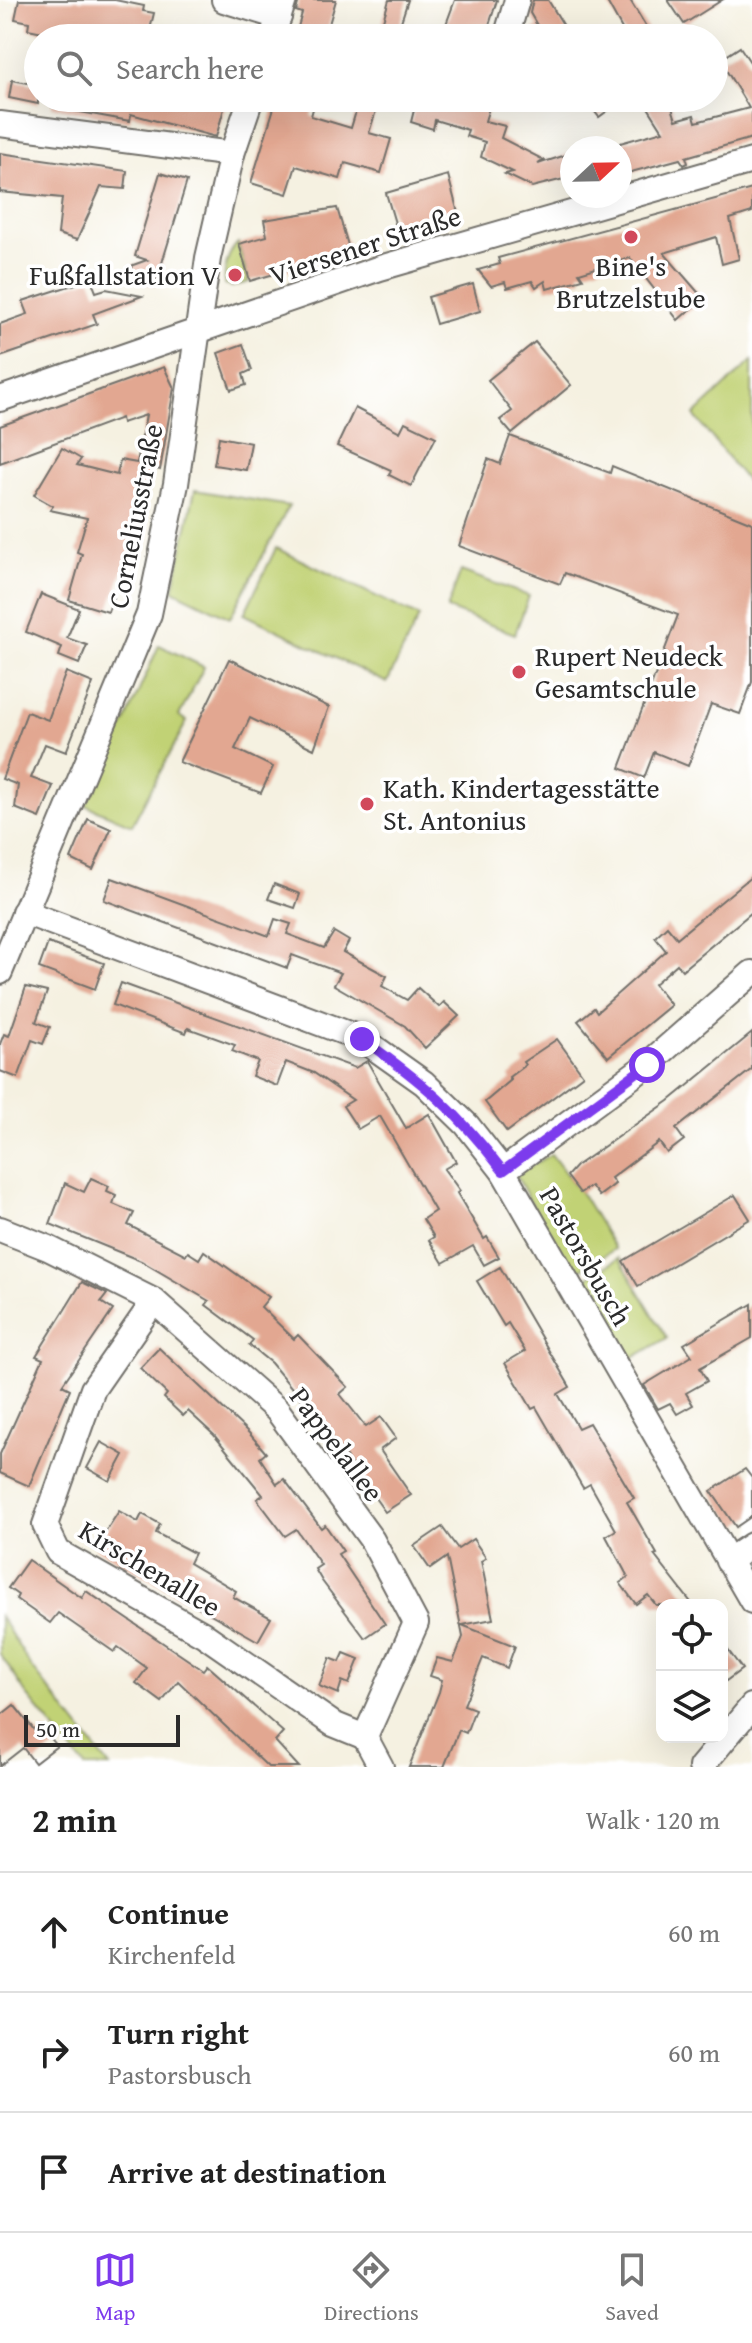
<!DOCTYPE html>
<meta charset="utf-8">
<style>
:root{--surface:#fff;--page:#f6f6f6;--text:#222;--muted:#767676;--line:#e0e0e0;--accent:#7c3aed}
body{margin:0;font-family:"Gentium Book Plus",serif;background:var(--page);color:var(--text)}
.controls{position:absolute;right:24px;bottom:24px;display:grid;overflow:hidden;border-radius:16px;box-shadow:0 8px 32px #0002}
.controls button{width:72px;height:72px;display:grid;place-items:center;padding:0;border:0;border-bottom:2px solid var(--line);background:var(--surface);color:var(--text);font:40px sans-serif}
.compass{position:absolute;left:560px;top:136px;width:72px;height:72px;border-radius:50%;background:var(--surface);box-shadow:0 8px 32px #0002;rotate:68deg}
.scale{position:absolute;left:24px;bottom:20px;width:156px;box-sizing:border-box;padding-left:8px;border:4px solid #2b2b2b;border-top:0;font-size:22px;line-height:28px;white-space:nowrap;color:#2b2b2b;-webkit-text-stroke:6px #fff;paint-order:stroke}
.stop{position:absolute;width:24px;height:24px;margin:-18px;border:6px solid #7c3aed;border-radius:50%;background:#fff}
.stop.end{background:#7c3aed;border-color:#fff;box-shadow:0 2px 8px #0008}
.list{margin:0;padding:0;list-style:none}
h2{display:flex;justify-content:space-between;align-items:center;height:104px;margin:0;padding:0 32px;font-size:34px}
h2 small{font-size:26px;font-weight:400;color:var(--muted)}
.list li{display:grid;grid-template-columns:52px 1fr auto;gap:24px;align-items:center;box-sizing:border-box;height:120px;padding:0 32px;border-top:2px solid var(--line)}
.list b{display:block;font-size:30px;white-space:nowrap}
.list p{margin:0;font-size:26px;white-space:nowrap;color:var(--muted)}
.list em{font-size:26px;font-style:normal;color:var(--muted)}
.icon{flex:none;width:44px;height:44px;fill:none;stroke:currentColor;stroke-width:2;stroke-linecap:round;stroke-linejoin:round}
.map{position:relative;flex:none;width:752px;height:1767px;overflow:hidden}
.search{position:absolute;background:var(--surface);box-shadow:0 8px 32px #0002;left:24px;right:24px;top:24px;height:88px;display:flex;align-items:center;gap:20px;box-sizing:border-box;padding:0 28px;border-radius:44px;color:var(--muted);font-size:30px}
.sheet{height:464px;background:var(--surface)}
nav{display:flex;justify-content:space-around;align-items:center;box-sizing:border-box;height:112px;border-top:2px solid var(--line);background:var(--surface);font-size:22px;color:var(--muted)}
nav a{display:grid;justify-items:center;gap:4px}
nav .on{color:var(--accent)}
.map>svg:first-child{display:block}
.green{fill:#c1d275;stroke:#767e50;stroke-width:2}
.building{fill:#e2a791}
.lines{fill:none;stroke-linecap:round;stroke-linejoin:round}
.street-casing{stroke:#72706b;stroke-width:28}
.street{stroke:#fff;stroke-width:24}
.route{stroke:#7c3aed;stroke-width:10}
.poi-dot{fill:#d1495b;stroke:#fff;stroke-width:3}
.labels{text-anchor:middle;stroke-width:7;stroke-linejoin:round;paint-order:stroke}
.street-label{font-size:28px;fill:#2b2b2b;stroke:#fff}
.poi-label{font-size:28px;fill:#2b2b2b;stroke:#fff;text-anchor:start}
</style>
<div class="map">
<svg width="752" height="1767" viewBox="0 0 752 1767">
<rect width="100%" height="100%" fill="#fff"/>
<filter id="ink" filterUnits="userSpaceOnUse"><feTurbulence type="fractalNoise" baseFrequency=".0125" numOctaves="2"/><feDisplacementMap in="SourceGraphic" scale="16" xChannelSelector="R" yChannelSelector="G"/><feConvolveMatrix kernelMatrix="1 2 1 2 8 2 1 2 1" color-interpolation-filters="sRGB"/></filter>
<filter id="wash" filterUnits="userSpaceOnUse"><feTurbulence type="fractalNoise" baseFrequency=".006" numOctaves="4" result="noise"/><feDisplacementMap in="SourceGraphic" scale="32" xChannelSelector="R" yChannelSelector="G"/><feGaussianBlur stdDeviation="1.8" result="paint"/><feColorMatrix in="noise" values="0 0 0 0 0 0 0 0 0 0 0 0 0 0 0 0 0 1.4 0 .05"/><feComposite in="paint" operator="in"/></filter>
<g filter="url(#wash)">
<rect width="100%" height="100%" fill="#f5f1e1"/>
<g class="green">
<path d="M 238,243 L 249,282 L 232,287 L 225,284 C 223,270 228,252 238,243 Z"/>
<polygon points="752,361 752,488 694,415"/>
<polygon points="195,490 289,506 230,618 173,590"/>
<polygon points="276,548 419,617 387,683 244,614"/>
<polygon points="461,571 529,596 515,634 447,609"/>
<polygon points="159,645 204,667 179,716 187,721 132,825 83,804 96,789"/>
<polygon points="551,1154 585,1199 615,1249 570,1276 516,1175"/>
<polygon points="619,1258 667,1338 621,1365 576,1285"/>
<polygon points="0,1616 30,1665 110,1767 85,1767 29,1698 0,1654"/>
</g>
<g id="blocks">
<g class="building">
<polygon points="19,0 115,0 144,6 143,11 154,13 148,38 107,38 68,30 67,37 28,29 29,22 15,19"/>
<polygon points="299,0 336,0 325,38 295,38 302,13 296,11"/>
<polygon points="389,0 408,0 399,28 382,24"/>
<polygon points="455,0 497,0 485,38 441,38"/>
<polygon points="533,0 548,0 567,31 556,38 522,38 538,27 530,13"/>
<polygon points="606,0 630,0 653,38 627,38"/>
<polygon points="668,0 722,0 684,24"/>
<polygon points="740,47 752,65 752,138 686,157 688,163 684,165 680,159 620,175 620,143 663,131 642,98 669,98 676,120 694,115 696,122 749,108 720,60"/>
<polygon points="12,80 38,85 38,104 9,98"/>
<polygon points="52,98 227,98 216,137 131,114 130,121 52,107"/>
<polygon points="277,98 316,98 311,116 351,128 360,98 380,98 369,133 391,139 381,173 345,163 340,179 296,166 287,194 251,183"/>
<polygon points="417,98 492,98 485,121 505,126 501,138 544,160 538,164 572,153 572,177 532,187 505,174 513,172 481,157 485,142 466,136 468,130 435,120 433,129 411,122"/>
<polygon points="584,98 625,98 599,117"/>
<polygon points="0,153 127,171 125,189 101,187 77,240 58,234 62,198 0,192"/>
<polygon points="160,173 187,181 155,286 129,278 133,265 147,260 135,256"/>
<polygon points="448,175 458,213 397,230 386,193"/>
<polygon points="752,189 752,212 730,219 739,259 722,264 716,237 664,253 703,298 678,320 630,258 579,273 583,279 547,289 545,281 536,287 532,281 507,288 505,282 491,286 478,270 500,264 498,258"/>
<polygon points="337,208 350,252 250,281 239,244 267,236 264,220"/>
<polygon points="91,279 96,292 106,289 142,296 93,314 97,324 0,357 0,324 28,314 23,301"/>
<polygon points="473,284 480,311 436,324 428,297"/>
<polygon points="535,342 571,385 512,434 500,420 512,411 488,380"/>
<polygon points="243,344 252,370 243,374 246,385 231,390 218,353"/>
<polygon points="164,367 174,388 160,470 153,468 142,518 108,612 69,600 82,554 77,552 87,518 50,510 53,506 34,495 62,448 81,459 77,465 117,475 120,460 137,463 146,415 122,423 121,418 0,463 0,426"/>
<polygon points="355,408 400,432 405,422 436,437 411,486 389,475 391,470 337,446"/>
<polygon points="510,436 610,473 612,466 752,523 752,682 740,714 711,704 688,766 654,752 644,778 620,768 678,615 565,573 560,584 459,546 488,459 500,464"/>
<polygon points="219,437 251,443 246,470 214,465"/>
<polygon points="41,594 79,609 67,638 87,645 79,664 59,656 62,647 26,632"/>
<polygon points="229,659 329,707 314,749 250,718 235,749 273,767 261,793 179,762"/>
<polygon points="66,672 93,683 66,752 45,744 31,778 53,786 40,818 15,808 18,785 2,779 27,712 48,720"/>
<polygon points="88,819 111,829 93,870 71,859"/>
<polygon points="752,876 752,912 682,970 677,964 654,984 671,1005 608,1057 578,1021 594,1008 597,1012 666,951 655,937 667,926 677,938"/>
<polygon points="112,878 269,936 275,919 291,924 287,934 324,948 334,932 349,941 343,952 387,976 382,986 407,1000 418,988 439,1007 444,1002 459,1016 425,1048 405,1026 334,985 341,973 292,955 287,968 104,900"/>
<polygon points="274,884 300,894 295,908 268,899"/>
<polygon points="48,943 104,963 95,989 39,968"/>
<polygon points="121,983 355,1068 367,1061 406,1128 429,1114 456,1162 444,1169 460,1191 457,1193 484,1239 487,1237 499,1257 484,1265 473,1246 443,1263 429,1240 434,1237 423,1219 435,1211 380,1116 358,1129 343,1106 353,1100 314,1073 286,1062 277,1086 252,1076 258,1061 232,1051 235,1045 188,1028 186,1033 113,1005"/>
<polygon points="26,987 47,992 36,1022 50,1027 43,1044 32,1040 18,1078 0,1071 0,1044 4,1034 9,1036"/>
<polygon points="752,1033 752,1069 676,1129 684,1140 667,1153 659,1142 611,1178 615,1184 599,1196 591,1186 580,1193 567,1176 576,1166 669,1101"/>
<polygon points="557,1039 583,1075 507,1132 485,1102 511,1080 509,1077 525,1065 523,1062"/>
<polygon points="91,1178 109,1186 107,1191 116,1195 113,1204 134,1213 128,1225 186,1255 188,1252 199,1259 204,1251 269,1297 261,1307 294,1339 298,1335 348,1387 340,1394 366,1427 381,1417 396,1438 380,1450 411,1495 385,1512 323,1425 271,1363 249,1345 253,1340 206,1305 209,1301 141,1261 50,1224 65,1183 84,1192"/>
<polygon points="735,1195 750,1219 638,1286 623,1261"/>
<polygon points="500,1267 570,1387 558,1394 578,1428 589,1423 634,1498 627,1502 657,1554 654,1555 693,1605 656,1605 648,1595 636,1604 620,1583 628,1577 606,1536 616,1530 590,1484 583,1488 536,1407 532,1409 505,1363 525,1351 508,1323 504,1326 477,1281"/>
<polygon points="82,1282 107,1294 101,1302 113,1310 62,1385 70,1389 29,1486 0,1473 0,1454 43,1359 36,1356"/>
<polygon points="752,1304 752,1338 700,1368 707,1381 686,1393 693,1405 677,1414 670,1403 658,1409 644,1385 692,1356 684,1344"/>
<polygon points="159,1348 249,1433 266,1453 260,1458 277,1484 284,1479 321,1528 325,1525 343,1551 338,1554 385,1624 365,1638 322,1581 315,1569 321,1565 296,1529 285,1536 257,1499 263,1495 214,1435 188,1411 183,1416 164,1398 167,1394 140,1368"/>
<polygon points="101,1442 124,1455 110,1481 87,1468"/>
<polygon points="745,1469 752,1478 752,1516 736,1527 711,1491"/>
<polygon points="119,1511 138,1522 142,1514 160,1524 156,1533 194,1553 189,1563 236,1591 233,1597 271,1618 258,1641 95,1548"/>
<polygon points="442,1527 458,1549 473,1539 486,1558 481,1561 493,1619 462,1625 515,1646 507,1668 483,1658 464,1705 475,1709 466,1733 459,1730 444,1767 409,1767 439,1692 442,1680 430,1676 437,1658 453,1662 463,1637 447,1557 430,1569 414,1546"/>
<polygon points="28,1560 82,1598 86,1591 203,1670 207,1665 283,1732 275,1741 299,1767 268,1767 178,1681 162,1702 136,1683 147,1668 118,1647 114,1652 58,1613 50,1623 16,1599 18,1595 8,1588"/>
<polygon points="722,1642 742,1669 722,1684"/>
<polygon points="344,1653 359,1659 349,1684 342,1681 338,1694 319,1686 330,1658 340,1662"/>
<polygon points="14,1705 39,1736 45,1731 57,1746 35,1763 23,1748 0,1766 0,1716"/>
</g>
</g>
</g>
<g filter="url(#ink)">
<use href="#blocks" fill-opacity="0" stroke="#72706b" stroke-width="2"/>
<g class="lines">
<defs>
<g id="street">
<polyline points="224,0 279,17"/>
<polyline points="272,38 284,0"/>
<polyline points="506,38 517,0"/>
<polyline points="0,124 232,154"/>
<polyline points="0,399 380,268 752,161"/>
<polyline points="24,912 362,1039 424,1083 467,1125 503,1171 752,1601"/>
<polyline points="0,972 149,614 176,484 208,258 232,154 251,98"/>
<polyline points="503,1171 647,1065 752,973"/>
<polyline points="0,1229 48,1248 154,1301 277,1410 372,1540 416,1623 365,1737 381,1767"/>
<polyline points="154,1301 93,1389 45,1525 58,1552 203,1634 333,1724 365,1737"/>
<polyline points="728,1561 752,1545"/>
<polyline points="701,1767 752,1706"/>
</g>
</defs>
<use href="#street" class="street-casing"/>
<use href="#street" class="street"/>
</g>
</g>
<g class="lines" filter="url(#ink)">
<path class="route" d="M 362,1039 C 423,1082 457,1111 503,1171 L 647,1065"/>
</g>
<g class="poi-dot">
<circle cx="631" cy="237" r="8"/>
<circle cx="235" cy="275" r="8"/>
<circle cx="519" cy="672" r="8"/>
<circle cx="367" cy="804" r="8"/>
</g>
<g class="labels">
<g class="street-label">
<text transform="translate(365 245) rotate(-18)" y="10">Viersener Straße</text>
<text transform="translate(135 516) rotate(-79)" y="10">Corneliusstraße</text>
<text transform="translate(586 1256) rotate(60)" y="10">Pastorsbusch</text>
<text transform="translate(337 1444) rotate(53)" y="10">Pappelallee</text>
<text transform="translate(150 1568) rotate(31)" y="10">Kirschenallee</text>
</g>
<g class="poi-label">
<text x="631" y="276" text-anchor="middle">Bine's<tspan x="631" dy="32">Brutzelstube</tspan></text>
<text x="219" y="285" text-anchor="end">Fußfallstation V</text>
<text x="535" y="666">Rupert Neudeck<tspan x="535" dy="32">Gesamtschule</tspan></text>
<text x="383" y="798">Kath. Kindertagesstätte<tspan x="383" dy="32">St. Antonius</tspan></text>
</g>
</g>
</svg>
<div class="controls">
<button><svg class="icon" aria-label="locate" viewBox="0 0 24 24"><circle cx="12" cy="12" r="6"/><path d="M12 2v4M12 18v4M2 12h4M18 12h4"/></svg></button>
<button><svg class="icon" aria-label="layers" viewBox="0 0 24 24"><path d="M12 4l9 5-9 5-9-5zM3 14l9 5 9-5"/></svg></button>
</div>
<svg class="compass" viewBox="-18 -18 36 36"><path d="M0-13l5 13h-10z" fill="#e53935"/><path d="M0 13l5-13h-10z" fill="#767676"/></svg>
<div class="scale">50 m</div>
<div class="stop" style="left:647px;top:1065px"></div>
<div class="stop end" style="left:362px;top:1039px"></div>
<div class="search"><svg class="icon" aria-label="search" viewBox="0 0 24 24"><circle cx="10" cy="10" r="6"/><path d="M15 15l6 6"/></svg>Search here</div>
</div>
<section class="sheet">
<h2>2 min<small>Walk · 120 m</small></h2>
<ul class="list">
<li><svg class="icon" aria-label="ahead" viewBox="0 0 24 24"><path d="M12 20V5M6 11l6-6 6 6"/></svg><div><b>Continue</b><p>Kirchenfeld</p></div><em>60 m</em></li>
<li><svg class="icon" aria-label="right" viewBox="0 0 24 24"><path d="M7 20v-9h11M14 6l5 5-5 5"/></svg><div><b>Turn right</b><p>Pastorsbusch</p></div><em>60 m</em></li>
<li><svg class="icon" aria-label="arrive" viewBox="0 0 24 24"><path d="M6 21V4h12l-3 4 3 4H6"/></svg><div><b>Arrive at destination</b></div></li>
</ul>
</section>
<nav>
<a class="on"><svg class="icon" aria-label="map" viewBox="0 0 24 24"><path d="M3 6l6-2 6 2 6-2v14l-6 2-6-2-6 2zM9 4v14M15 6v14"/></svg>Map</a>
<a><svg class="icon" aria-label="directions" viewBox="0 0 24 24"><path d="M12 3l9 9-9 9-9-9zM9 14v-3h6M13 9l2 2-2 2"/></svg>Directions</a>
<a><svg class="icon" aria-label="saved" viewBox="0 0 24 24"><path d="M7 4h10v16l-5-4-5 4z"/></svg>Saved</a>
</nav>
